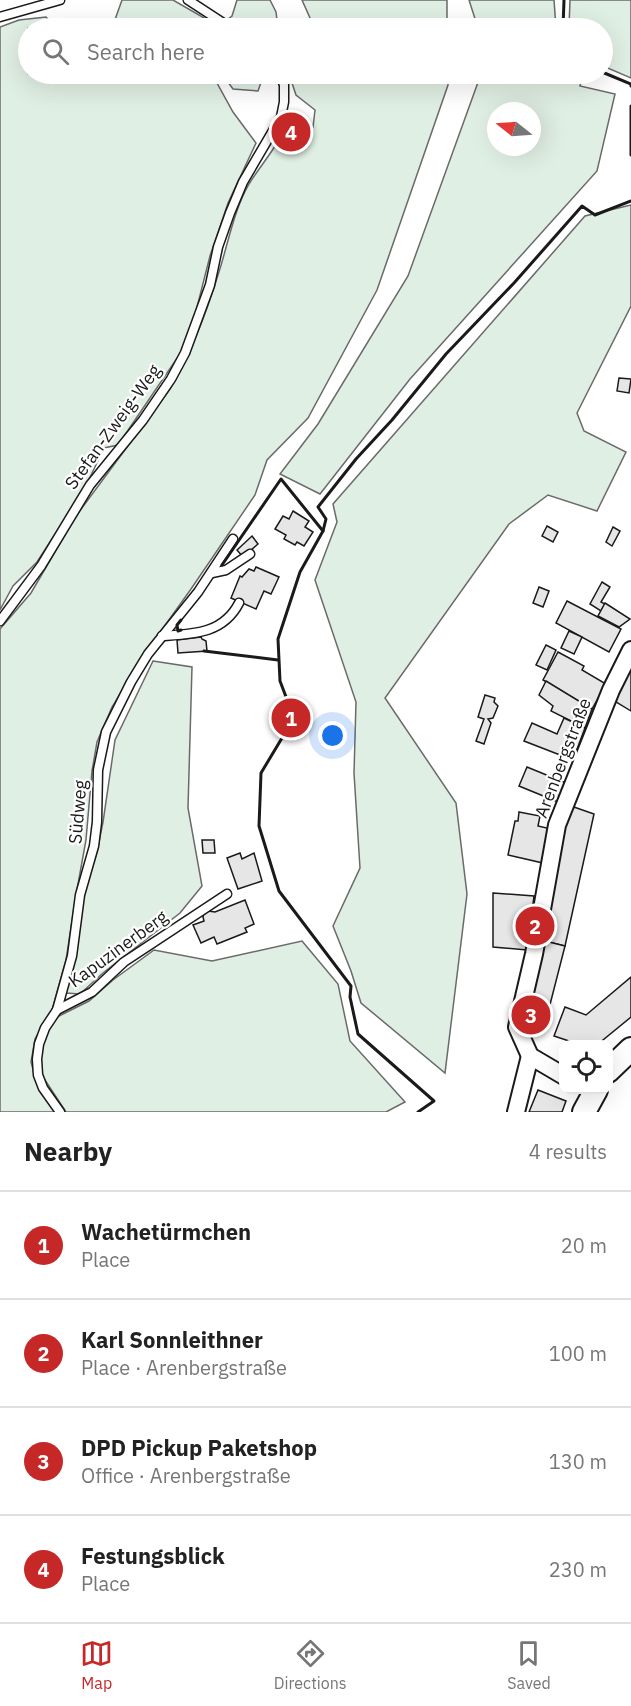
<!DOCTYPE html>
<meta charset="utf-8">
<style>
:root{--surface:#fff;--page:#f2f2f2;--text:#222;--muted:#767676;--line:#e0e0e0;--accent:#c62828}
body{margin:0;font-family:"IBM Plex Sans",sans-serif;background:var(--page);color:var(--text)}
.controls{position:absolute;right:18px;bottom:18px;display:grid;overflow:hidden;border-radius:12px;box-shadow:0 6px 24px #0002}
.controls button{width:54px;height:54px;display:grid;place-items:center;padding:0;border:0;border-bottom:2px solid var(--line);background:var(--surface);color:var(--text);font:30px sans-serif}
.compass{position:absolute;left:487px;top:102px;width:54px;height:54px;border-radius:50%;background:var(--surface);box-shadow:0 6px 24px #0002;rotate:287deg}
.you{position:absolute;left:333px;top:736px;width:21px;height:21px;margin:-15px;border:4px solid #fff;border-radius:50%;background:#1a73e8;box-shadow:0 0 0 9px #1a73e833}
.badge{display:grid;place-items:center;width:39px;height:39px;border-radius:50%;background:var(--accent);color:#fff;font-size:20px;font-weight:700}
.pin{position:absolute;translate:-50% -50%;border:3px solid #fff;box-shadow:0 2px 6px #0006}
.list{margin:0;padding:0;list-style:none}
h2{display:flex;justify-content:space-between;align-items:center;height:78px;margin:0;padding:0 24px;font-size:26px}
h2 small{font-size:20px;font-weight:400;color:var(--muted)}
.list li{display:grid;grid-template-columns:39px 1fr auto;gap:18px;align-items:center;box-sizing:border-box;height:108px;padding:0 24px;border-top:2px solid var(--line)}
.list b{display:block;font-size:22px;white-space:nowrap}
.list p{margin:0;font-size:20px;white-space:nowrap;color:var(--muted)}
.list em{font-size:20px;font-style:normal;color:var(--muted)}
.icon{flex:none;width:33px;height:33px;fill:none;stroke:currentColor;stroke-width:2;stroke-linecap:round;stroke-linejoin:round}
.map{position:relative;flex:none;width:631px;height:1112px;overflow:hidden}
.search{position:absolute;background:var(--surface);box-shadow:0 6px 24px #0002;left:18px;right:18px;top:18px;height:66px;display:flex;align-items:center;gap:15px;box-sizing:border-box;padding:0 21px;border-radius:33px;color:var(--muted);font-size:22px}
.sheet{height:510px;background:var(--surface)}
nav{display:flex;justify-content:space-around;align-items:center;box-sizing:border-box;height:84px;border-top:2px solid var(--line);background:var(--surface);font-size:16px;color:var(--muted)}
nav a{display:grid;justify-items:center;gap:3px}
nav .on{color:var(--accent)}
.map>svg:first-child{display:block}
.green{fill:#e0efe3;stroke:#6a6a6a;stroke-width:1.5;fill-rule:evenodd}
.building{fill:#e6e6e6;stroke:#1a1a1a;stroke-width:1.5}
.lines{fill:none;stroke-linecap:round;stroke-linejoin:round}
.lane-casing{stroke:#1a1a1a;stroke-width:11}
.street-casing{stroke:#1a1a1a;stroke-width:20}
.secondary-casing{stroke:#1a1a1a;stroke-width:26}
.lane{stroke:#fff;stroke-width:8}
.street{stroke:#fff;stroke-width:16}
.secondary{stroke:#fff;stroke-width:22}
.wall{stroke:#1a1a1a;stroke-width:3}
.labels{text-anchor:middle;stroke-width:4.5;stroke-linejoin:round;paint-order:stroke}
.street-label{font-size:18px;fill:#1a1a1a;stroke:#fff}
</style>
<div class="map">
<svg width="631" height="1112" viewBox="0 0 631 1112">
<rect width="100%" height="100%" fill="#fff"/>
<g class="green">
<polygon points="122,0 173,0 213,23 210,28 112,28"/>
<polygon points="237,0 270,0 276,12 278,28 216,28 232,16"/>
<polygon points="302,0 447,0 447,28 303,28 310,18"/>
<polygon points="469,0 554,0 556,28 478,28"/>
<polygon points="570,0 631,0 631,78 603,66 602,28 569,27"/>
<polygon points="46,17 56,28 28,28 28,74 212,74 233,112 256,143 228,203 210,256 195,315 182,351 118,445 104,448 85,488 37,562 13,586 0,610 0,27 19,20"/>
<polygon points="222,74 264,74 258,91 233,89"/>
<path d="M 289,74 L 448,74 L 448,85 L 377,290 L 308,418 L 267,460 L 255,495 L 191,589 L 146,652 L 112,707 L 97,742 L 92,771 L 86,840 L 76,895 L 66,960 L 52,1010 L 35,1039 L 31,1062 L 37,1084 L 55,1112 L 0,1112 L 0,629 L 31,593 L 76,516 L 170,389 C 191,353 206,314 218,275 C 228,245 233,212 249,184 C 257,171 267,159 275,146 L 301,144 L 313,127 L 315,110 L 296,95 Z"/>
<path d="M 481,74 L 583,74 L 580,86 L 615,94 L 597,171 L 410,379 L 320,494 L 280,474 L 318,424 L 408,276 ZM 496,111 L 532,111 L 532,147 L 496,147 Z"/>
<polygon points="631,205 631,306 577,413 584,431 626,452 597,511 548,495 509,524 385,698 456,803 467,894 445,1073 361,1003 351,971 333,926 360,868 354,773 356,702 315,580 337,522 333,504 585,216"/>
<polygon points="153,661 192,667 188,808 202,886 180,913 103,973 80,994 66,993 82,900 97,852 103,822 115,740"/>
<polygon points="302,941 338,984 350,1041 405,1102 386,1112 66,1112 43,1077 40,1064 41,1045 48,1029 57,1017 89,1001 113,980 154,950 212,961"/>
</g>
<g class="building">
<polygon points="619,378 631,379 629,393 617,391"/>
<polygon points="293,511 309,521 305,527 313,532 304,546 297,542 295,545 284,539 286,535 275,529 283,516 289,519"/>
<polygon points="547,526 558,532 553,542 542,536"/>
<polygon points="613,527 620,531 612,546 606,542"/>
<polygon points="252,536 258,544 243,557 237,550"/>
<polygon points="256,567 279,577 271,594 264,591 256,609 231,598 240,576 242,577 249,569 254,571"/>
<polygon points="602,582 610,587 601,602 605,604 601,611 590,604"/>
<polygon points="539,587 549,591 543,607 533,603"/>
<polygon points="567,601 621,629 609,652 556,623"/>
<polygon points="605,603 630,619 619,627 598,616"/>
<polygon points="569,631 582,637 574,654 561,648"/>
<polygon points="201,637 202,639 206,641 207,651 178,653 177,640"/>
<polygon points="546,645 556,650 547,670 536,665"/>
<polygon points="558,652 584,666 582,670 606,684 592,709 543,680"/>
<polygon points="631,660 631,711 611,699"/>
<polygon points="546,681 592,709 585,728 551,711 553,706 539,695"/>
<polygon points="485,695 495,698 494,702 498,706 493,718 488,719 491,723 484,744 476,741 484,719 478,717"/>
<polygon points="564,718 585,728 573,760 524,741 532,723 557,734"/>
<polygon points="527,767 566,783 558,802 519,786"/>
<polygon points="571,806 594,814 565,946 541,940 559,839"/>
<polygon points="519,812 540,816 538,826 551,829 543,863 508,855 515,821 518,821"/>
<polygon points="202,840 214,840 215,853 203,853"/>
<polygon points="240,853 242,859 254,853 262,881 238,889 227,858"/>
<polygon points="493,893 534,896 527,950 493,947"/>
<polygon points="245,900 254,924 245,928 247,932 217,944 214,937 201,943 193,925 204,921 203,917 204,913 208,911 215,912"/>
<polygon points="541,940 565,946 544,1028 522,1022"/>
<polygon points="631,977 631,1017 598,1044 578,1044 554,1036 565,1007 586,1015"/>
<polygon points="538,1090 566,1101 562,1112 529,1112"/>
</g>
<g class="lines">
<defs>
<g id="lane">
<polyline points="188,0 231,28"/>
<polyline points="0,17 60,0"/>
<polyline points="212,573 226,570 250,554"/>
<polyline points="0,621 41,566 90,485 143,420 171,379 185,353 210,285 218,247 230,213 243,182 281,117 284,102 284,85 280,74"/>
<path d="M 162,636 C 193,634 223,634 239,603"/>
<polyline points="57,1010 92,992 124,962 227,894"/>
<polyline points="60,1112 43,1088 38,1075 37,1059 39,1044 45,1028 57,1010 72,956 80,895 94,846 97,822 98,770 106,732 131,682 148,654 198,592 233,539"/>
</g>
<g id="street">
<polyline points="564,1076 530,1056 517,1027 534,954 557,825 611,690 631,650"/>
<polyline points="516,1112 530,1056"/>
</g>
<g id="secondary">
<polyline points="608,1071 631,1049"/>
<polyline points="584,1112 596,1090"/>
</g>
</defs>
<use href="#lane" class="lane-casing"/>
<use href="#street" class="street-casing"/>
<use href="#secondary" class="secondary-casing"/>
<use href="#lane" class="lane"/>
<use href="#street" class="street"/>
<use href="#secondary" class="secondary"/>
<g class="wall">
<polyline points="563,28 564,0"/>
<polyline points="602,72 631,84 631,86"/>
<polyline points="631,106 631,155"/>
<polyline points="222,565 281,479 323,531"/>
<polyline points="181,620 177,625 178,631 181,630"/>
<polyline points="204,651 278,660"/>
<polyline points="418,1112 434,1101 358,1034 350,997 351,986 279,891 259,826 261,773 294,718 280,681 278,639 300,572 323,531 326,519 318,507 356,459 392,420 446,354 514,283 582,206 595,215 631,201"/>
</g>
</g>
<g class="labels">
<g class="street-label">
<text transform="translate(113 427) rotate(-54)" y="6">Stefan-Zweig-Weg</text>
<text transform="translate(563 758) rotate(-69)" y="6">Arenbergstraße</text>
<text transform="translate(78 812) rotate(-85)" y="6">Südweg</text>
<text transform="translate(118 949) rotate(-36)" y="6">Kapuzinerberg</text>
</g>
</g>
</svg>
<div class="controls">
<button><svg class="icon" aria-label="locate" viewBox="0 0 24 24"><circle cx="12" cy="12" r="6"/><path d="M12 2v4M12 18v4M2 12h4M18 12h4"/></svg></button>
</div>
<svg class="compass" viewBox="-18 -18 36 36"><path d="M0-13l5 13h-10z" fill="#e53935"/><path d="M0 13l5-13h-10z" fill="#767676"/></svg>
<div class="you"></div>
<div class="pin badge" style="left:291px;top:718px">1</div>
<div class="pin badge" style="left:535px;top:926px">2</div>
<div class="pin badge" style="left:531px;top:1015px">3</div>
<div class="pin badge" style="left:291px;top:132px">4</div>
<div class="search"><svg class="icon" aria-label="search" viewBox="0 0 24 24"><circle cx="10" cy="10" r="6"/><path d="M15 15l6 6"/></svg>Search here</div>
</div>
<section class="sheet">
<h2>Nearby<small>4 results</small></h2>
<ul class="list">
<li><span class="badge">1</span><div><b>Wachetürmchen</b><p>Place</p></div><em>20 m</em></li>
<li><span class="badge">2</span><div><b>Karl Sonnleithner</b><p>Place · Arenbergstraße</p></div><em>100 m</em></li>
<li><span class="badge">3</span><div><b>DPD Pickup Paketshop</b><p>Office · Arenbergstraße</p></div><em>130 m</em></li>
<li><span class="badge">4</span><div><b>Festungsblick</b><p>Place</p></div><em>230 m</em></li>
</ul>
</section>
<nav>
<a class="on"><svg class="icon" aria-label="map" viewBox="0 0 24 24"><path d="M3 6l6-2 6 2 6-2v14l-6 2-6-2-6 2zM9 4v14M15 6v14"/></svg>Map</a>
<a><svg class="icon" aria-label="directions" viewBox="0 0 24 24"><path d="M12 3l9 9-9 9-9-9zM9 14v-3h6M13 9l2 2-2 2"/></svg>Directions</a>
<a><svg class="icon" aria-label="saved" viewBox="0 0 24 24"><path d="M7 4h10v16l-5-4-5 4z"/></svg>Saved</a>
</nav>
